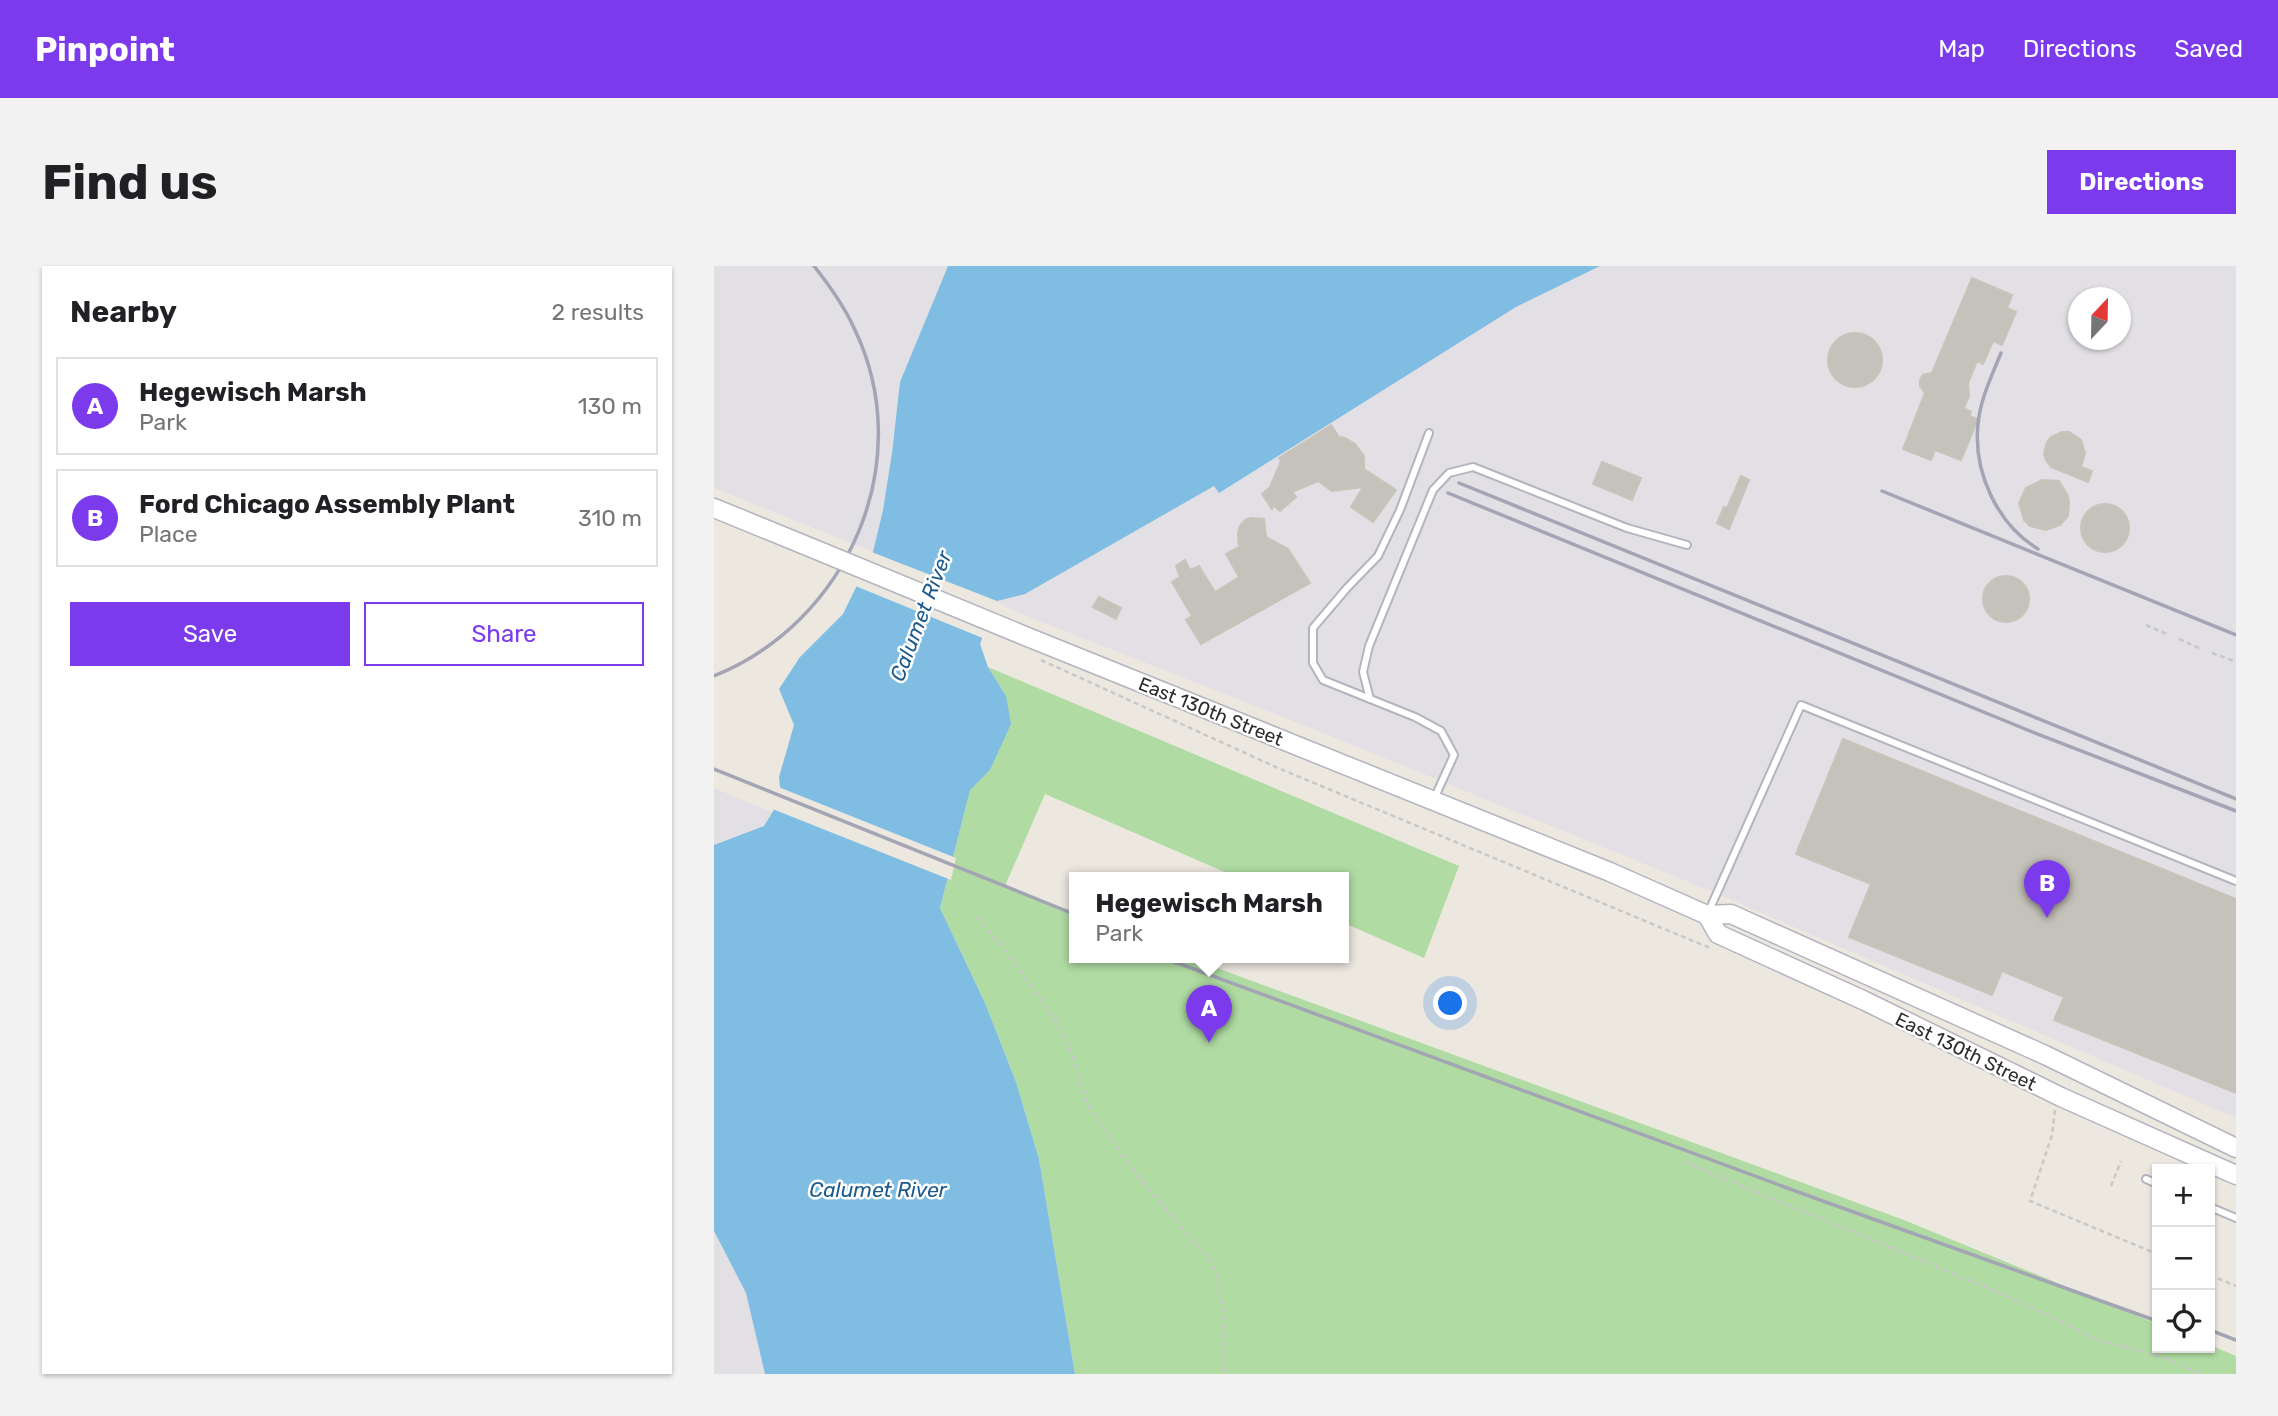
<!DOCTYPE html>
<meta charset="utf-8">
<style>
:root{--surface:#fff;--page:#f2f2f2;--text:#202124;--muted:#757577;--line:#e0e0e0;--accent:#7c3aed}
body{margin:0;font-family:Rubik,sans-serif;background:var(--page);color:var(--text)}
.controls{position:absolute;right:21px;bottom:21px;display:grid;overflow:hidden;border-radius:0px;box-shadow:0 2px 5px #0004}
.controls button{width:63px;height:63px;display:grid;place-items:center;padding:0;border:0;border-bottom:2px solid var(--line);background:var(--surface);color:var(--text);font:35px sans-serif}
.compass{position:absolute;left:1354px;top:21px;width:63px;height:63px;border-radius:50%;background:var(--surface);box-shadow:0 2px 5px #0004;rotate:22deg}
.you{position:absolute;left:737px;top:738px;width:24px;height:24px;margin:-18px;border:5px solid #fff;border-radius:50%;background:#1a73e8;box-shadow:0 0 0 10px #1a73e833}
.badge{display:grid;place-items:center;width:46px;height:46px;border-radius:50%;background:var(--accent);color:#fff;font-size:23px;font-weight:700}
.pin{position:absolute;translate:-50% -58px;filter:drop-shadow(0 2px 4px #0008)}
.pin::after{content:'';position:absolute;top:37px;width:24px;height:21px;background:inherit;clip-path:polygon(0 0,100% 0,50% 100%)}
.popup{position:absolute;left:355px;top:606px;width:280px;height:91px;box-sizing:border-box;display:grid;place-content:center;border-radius:0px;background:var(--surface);filter:drop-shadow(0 2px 5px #0005);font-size:23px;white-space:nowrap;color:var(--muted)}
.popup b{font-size:26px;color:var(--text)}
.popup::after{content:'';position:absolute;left:50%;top:100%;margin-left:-14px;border:14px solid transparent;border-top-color:var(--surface)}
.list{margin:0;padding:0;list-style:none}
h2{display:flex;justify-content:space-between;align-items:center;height:91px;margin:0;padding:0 28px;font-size:30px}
h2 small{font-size:23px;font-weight:400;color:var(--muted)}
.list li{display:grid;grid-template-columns:46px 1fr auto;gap:21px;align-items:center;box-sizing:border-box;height:98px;margin:0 14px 14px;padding:0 14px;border:2px solid var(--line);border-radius:0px}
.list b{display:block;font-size:26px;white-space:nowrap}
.list p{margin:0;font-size:23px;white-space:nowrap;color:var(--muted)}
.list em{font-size:23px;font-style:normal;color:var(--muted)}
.actions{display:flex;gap:14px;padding:21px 28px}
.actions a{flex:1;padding:16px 0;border:2px solid var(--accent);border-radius:0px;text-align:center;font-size:24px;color:var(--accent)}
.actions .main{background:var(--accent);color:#fff}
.icon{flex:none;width:38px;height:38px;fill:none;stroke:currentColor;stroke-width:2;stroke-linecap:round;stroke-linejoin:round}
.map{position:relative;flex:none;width:1522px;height:1108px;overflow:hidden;border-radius:0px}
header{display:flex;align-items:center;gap:42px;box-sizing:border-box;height:98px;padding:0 35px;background:var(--accent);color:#fff}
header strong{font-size:33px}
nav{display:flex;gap:38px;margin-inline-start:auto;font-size:24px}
.intro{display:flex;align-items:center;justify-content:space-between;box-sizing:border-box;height:168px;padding:0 42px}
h1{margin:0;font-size:49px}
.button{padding:18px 32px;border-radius:0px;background:var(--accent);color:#fff;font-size:24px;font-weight:700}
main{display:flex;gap:42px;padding:0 42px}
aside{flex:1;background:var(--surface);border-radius:0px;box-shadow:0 2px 5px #0004}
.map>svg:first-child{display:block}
.industrial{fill:#e2dfe5;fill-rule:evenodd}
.green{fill:#b0dca3}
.water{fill:#7fbde2}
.pier{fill:#ece8e0}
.building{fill:#c5c2bb;stroke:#c7c4ba;stroke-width:2}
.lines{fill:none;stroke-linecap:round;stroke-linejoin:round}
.service-casing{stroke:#b3b4be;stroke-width:10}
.secondary-casing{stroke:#b3b4be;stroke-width:21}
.path{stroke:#c8c8c8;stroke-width:2.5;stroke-dasharray:5 3.5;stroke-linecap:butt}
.service{stroke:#fff;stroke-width:6}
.secondary{stroke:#fff;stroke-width:18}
.rail{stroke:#a3a4b4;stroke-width:3.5}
.secondary-bridge-casing{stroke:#b3b4be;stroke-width:21;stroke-linecap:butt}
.secondary-bridge{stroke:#fff;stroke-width:18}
.labels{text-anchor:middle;stroke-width:5;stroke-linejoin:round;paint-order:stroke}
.street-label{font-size:19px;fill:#2c2c2c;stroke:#fff}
.water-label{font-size:21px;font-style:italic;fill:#1d5b8f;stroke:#fff}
</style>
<header>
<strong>Pinpoint</strong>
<nav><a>Map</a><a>Directions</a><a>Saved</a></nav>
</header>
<div class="intro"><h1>Find us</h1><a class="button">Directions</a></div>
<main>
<aside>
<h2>Nearby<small>2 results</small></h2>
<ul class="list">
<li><span class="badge">A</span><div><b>Hegewisch Marsh</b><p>Park</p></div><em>130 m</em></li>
<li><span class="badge">B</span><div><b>Ford Chicago Assembly Plant</b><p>Place</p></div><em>310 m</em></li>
</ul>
<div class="actions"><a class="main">Save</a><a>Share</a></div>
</aside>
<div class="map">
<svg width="1522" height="1108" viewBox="0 0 1522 1108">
<rect width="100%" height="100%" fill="#ece8e0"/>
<g class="industrial">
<polygon points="0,0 234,0 186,116 178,187 169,244 159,286 0,222"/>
<path d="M 886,0 L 1522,0 L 1522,852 L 992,623 L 604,465 L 318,352 L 292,341 L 283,335 L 311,328 L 500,219 L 505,226 L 802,41 ZM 1364,32 L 1406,32 L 1406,74 L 1364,74 Z"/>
<polygon points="0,522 58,546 50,560 0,579"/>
<polygon points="0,965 32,1027 51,1108 0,1108"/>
</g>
<polygon class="green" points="274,401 745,600 710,692 630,657 630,611 522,611 331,528 291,620 360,647 360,691 473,691 1190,954 1443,1058 1443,1082 1496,1082 1496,1079 1522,1090 1522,1108 361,1108 325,893 302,816 271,737 226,642 256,523 276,504 292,430"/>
<polygon class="water" points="234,0 886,0 802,41 505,227 500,220 311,328 283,335 266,378 274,401 292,430 297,458 276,504 256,524 226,642 271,737 302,816 325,893 361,1108 51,1108 32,1027 0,965 0,579 50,560 67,532 65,511 80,459 65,423 86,391 129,348 159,286 169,244 178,187 186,116"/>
<g class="pier">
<polygon points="155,285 283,335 286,337 271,373 139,319"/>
<polygon points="62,520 242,592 237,614 56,542 63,531"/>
</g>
<g class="building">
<polygon points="1258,12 1298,29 1293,42 1302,46 1288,79 1279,75 1269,98 1263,95 1254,117 1255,130 1250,142 1257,146 1255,150 1264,153 1247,194 1221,184 1217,194 1189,183 1211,127 1206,120 1206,114 1209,109 1218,107"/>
<circle cx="1141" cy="94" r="27"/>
<polygon points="617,159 625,171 631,172 641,178 650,190 650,203 682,224 659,256 637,241 649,221 618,225 604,215 578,226 582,231 566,245 559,239 558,243 548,228 556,221 567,195 565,192"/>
<polygon points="1348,166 1355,166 1367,174 1371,187 1367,201 1378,205 1374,216 1337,201 1332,194 1330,188 1333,176 1337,171"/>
<polygon points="888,196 927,212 918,234 879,218"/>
<polygon points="1027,210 1035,214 1015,263 1003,257 1010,241 1013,242"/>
<polygon points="1328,214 1345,215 1354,230 1355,237 1354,250 1346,259 1332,264 1316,260 1310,254 1305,237 1312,222"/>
<circle cx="1391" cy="262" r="24"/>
<polygon points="536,252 550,253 552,271 574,283 596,317 487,378 472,354 478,350 458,316 466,311 462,300 471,294 476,304 485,300 501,326 525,311 512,288 525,281 524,267 526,260 531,254"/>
<circle cx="1292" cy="333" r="23"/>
<polygon points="385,331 407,342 402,353 379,341"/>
<polygon points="1129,473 1522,633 1522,827 1340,754 1350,731 1288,705 1278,729 1135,671 1157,618 1082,588"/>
</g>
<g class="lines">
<defs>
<g id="service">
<polyline points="715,167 686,244 664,290 633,322 599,362 599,397 609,414 701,451 727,465 740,489 720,533"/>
<polyline points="656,433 649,406 655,380 719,224 735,207 759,201 913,262 973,279"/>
<polyline points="994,647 1087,439 1522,615"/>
<polyline points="1432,913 1443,918"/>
<polyline points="1496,941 1522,952"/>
</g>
<g id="secondary">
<polyline points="0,242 110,287"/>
<polyline points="311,370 896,606 993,649 1017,648 1331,789 1522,882"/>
<polyline points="993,649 1004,668 1151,735 1347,831 1522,909"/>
</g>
</defs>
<use href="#service" class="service-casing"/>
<use href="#secondary" class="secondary-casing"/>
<g class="path">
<polyline points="1432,359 1453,368"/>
<polyline points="1465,373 1485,382"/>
<polyline points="1498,387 1520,395"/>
<polyline points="327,394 564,502 996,682"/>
<path d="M 263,651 L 287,678 L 346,761 L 360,793 L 373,838 L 423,909 L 495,993 C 514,1030 507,1069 512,1108"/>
<polyline points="1341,844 1338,869 1316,935 1443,988"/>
<polyline points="970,896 1291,1029 1384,1074 1445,1090 1488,1108"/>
<polyline points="1397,920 1407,895"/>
<polyline points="1496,1009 1522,1020"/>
</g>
<use href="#service" class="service"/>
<use href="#secondary" class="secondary"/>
<g class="rail">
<path d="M 1287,87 C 1278,109 1266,134 1264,158 C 1259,206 1283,258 1324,283"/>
<polyline points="745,217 1522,533"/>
<polyline points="1168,225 1522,369"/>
<polyline points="734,227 1316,465 1522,545"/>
<path d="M 0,410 C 134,356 205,195 140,62 C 130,40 115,19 100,0"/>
<polyline points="0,503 360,648"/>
<polyline points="447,691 1106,934 1443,1055"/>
<polyline points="1496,1064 1522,1074"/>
</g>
<defs>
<polyline id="secondary-bridge" points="110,287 311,370"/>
</defs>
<use href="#secondary-bridge" class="secondary-bridge-casing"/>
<use href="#secondary-bridge" class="secondary-bridge"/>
</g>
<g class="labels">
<g class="street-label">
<text transform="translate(497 445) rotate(22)" y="7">East 130th Street</text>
<text transform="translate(1252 785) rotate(26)" y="7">East 130th Street</text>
</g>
<g class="water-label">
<text transform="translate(207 350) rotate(-69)" y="7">Calumet River</text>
<text x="164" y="931">Calumet River</text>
</g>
</g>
</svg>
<div class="controls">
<button>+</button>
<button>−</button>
<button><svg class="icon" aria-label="locate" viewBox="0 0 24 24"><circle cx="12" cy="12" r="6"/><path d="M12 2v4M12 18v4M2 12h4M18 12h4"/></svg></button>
</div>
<svg class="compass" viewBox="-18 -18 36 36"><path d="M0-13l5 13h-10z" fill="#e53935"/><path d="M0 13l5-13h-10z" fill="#757577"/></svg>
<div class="you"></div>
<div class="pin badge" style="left:495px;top:777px">A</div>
<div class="popup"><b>Hegewisch Marsh</b>Park</div>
<div class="pin badge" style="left:1333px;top:652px">B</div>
</div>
</main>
